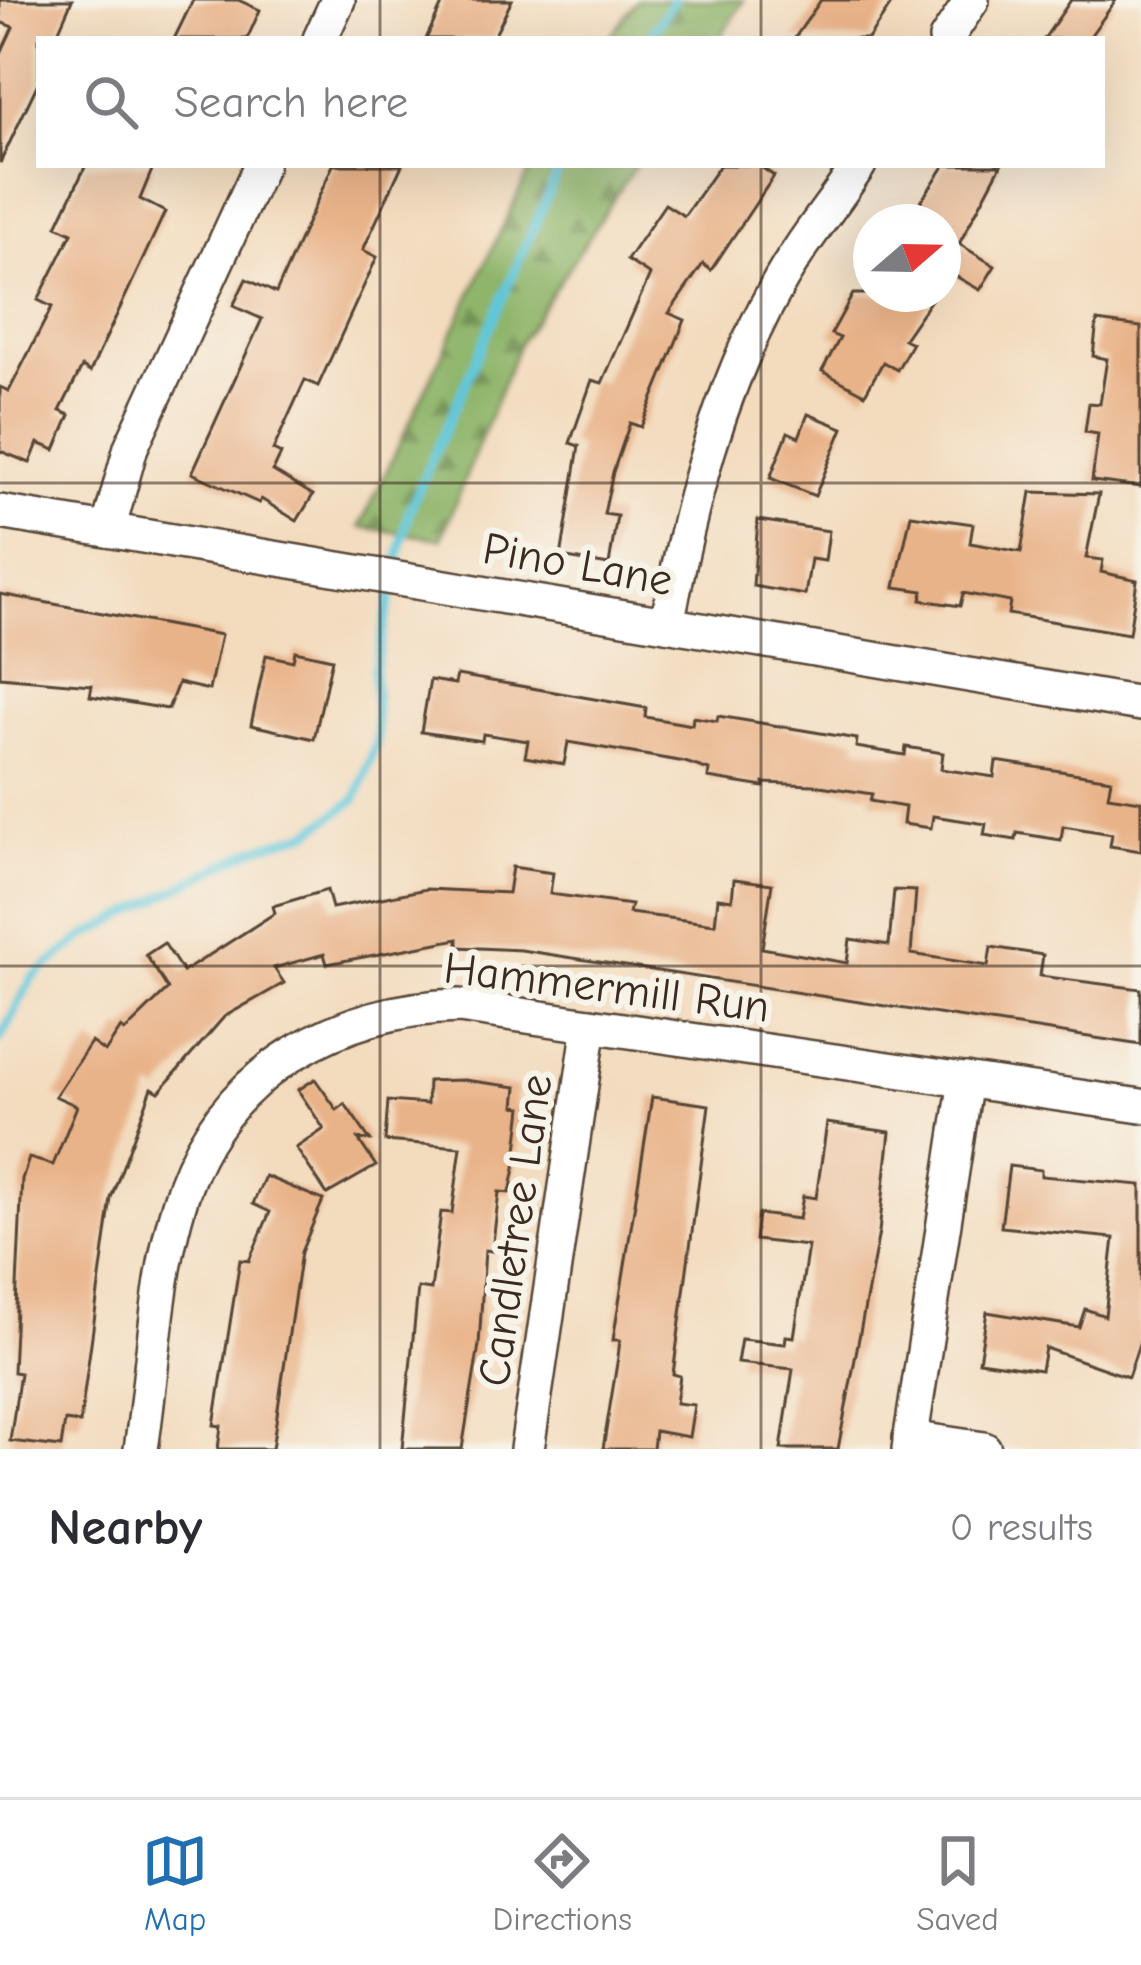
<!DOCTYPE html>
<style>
:root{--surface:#fff;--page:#f2f2f3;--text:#2b2b33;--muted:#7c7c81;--line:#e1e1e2;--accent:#1f6fb2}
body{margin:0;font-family:"Comic Neue",sans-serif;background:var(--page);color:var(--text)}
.compass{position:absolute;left:853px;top:204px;width:108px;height:108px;border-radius:50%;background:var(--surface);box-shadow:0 12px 48px #0002;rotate:70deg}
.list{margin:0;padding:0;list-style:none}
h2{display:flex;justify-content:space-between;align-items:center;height:156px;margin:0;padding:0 48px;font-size:51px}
h2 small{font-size:39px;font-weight:400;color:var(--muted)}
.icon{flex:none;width:66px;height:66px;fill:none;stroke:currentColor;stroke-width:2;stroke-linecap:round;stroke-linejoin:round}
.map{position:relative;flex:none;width:1141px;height:1449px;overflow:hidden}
.search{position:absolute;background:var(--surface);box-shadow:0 12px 48px #0002;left:36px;right:36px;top:36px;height:132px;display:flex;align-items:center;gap:30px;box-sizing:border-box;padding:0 42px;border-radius:0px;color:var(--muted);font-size:45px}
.sheet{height:348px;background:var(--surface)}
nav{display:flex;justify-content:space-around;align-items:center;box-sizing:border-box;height:168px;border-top:3px solid var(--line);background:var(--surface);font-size:33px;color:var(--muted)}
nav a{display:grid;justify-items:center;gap:6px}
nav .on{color:var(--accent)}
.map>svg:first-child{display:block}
.forest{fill:url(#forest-firs);stroke:#657044;stroke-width:3}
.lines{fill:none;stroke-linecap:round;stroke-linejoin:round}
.stream{stroke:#5fc7db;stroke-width:9}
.building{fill:#e9b389}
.street-casing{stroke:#574536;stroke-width:38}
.street{stroke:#fff;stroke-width:33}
.grid{fill:none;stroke:#3b2a1e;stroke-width:3;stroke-opacity:0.55}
.labels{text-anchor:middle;stroke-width:12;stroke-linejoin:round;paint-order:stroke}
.street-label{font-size:45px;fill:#3b2a1e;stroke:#f7f3e8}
</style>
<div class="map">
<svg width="1141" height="1449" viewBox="0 0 1141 1449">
<defs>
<pattern id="forest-firs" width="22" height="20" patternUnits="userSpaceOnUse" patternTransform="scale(3)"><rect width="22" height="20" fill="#8fb56a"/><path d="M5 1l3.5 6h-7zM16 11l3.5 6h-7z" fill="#769357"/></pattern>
</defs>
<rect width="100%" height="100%" fill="#f7f3e8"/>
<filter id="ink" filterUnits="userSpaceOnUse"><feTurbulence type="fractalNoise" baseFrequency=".00833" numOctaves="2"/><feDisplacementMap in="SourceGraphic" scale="24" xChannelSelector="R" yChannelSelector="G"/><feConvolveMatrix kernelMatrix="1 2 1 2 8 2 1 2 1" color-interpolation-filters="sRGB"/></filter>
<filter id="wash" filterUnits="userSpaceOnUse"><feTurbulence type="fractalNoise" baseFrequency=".004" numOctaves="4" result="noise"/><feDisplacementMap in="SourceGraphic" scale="48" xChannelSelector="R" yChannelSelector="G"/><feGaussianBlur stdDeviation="2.7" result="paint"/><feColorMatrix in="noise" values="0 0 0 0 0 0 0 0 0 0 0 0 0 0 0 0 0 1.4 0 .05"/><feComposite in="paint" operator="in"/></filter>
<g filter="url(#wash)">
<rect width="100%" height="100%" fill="#f3dbbe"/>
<g class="forest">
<polygon points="637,0 744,0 719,39 609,39"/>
<polygon points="532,165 636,165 519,343 441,539 360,527"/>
</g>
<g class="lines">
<g class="stream">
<polyline points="648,39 674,0"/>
<polyline points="396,570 409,511 561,165"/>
<polyline points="0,1039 32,978 82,938 256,848 310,832 356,799 377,741 374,671 393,587"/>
</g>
</g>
<g id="blocks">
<g class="building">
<polygon points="0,0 72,0 55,39 39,39 39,81 0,163 0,55 13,27 0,22"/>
<polygon points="193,0 238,0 260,10 247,39 174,39"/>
<polygon points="444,0 512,0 493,39 426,39"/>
<polygon points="821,0 894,0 868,39 794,39"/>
<polygon points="1071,0 1116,0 1088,39 1044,39"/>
<polygon points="86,165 154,165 140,199 165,212 90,372 82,367 60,411 70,415 55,450 38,443 30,463 0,451 0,387 9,391 52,307 38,300 72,233 57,226"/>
<polygon points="333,165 402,165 363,250 377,257 318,386 305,380 273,450 281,454 273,471 313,495 297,521 261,499 259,503 192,473 262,319 233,306 246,279 276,293"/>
<polygon points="720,165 758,165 774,176 711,270 703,264 669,313 685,320 641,427 630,423 613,472 604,514 617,516 609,565 561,557 579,446 570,443 592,380 602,383 650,275 627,260 665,204 684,216"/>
<polygon points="945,165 1001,165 959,244 995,266 980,290 943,269 943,222 907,222"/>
<polygon points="853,294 935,294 904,339 912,343 897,370 883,362 865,394 822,371 840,338 831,334"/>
<polygon points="1097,321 1141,327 1141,487 1092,481 1098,434 1085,432 1089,403 1100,404 1107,359 1093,356"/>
<polygon points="808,414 843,428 815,496 770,478 788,432 799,437"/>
<polygon points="1031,492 1099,494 1086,558 1103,560 1101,572 1137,580 1129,634 1008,614 1010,602 963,593 960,606 921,600 923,591 895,587 911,515 973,524 970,543 1021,552"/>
<polygon points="758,520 829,531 825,561 811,559 805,595 753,586"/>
<polygon points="0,594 221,635 209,690 178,683 168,709 90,696 92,685 0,677"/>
<polygon points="295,651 332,659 314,739 251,725 266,655 293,661"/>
<polygon points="457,675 646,708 645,717 692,725 693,717 717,721 718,716 857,739 856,747 905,755 906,747 943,753 941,769 994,777 996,761 1111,779 1108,796 1141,801 1141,851 1110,846 1112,834 1063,826 1061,840 1017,833 1016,840 984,835 986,824 933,816 931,828 903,824 905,807 870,801 872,794 814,785 764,783 764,787 708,778 709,770 685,762 568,742 564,764 525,757 528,741 483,734 482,741 421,732 430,680 455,684"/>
<polygon points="512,867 553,873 550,894 631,905 629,913 715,924 718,898 732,900 734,879 772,884 762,948 847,963 850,939 889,945 894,890 916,891 911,954 988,966 991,947 1043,955 1040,976 1141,989 1141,1045 521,950 458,947 458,939 327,964 324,954 274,968 284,983 224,1017 159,1092 152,1088 111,1198 80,1423 65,1421 61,1447 10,1441 20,1373 13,1372 22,1179 29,1158 53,1165 77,1106 55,1096 91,1042 105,1052 121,1028 125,1031 168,989 146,955 164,943 183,972 275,913 273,906 327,890 332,908 426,889 508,893"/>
<polygon points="315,1079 337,1110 345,1104 370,1140 358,1139 376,1166 327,1194 296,1148 324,1129 298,1090"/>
<polygon points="464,1080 517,1087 515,1106 522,1107 515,1168 510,1193 499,1192 492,1251 485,1250 479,1345 462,1449 402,1449 418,1288 431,1290 441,1212 452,1213 461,1147 385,1141 388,1101 427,1104 428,1081"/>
<polygon points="652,1097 709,1105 673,1374 680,1376 676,1403 694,1405 689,1437 655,1431 653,1449 603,1449 618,1357 620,1340 613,1340"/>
<polygon points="827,1123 890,1132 879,1232 838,1449 781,1449 793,1369 737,1363 741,1339 785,1344 786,1336 794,1337 808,1246 755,1240 758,1214 799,1219 803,1196 816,1198"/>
<polygon points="1009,1166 1041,1170 1041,1176 1141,1185 1141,1338 1128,1377 1045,1348 1041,1370 979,1361 987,1312 1079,1327 1085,1309 1105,1316 1114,1238 1001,1227"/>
<polygon points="265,1176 323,1200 301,1252 272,1449 218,1449 221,1426 214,1425 240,1260 249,1261 270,1212 253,1204"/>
</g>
</g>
</g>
<g filter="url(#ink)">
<use href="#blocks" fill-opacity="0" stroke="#574536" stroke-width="3"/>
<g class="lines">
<defs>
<g id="street">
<polyline points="320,39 338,0"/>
<polyline points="946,39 972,0"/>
<polyline points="0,512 1141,704"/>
<polyline points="108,530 131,447 261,165"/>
<path d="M 667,624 C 690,506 717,394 776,288 C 799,245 832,206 859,165"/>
<polyline points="910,1438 984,1449"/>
<path d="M 141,1449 C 154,1364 156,1267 185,1186 C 228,1069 340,1009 459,1006 L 1141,1106"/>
<polyline points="527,1449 590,1025"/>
<polyline points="909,1449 966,1080"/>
</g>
</defs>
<use href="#street" class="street-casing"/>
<use href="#street" class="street"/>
</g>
</g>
<path class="grid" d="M 380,0 L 380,39M 761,0 L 761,39M 380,165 L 380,1449M 761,165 L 761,1449M 0,483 L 1141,483M 0,966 L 1141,966"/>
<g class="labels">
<g class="street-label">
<text transform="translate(578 563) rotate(10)" y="16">Pino Lane</text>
<text transform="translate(607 986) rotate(7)" y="16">Hammermill Run</text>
<text transform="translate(514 1230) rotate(-82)" y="16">Candletree Lane</text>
</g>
</g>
</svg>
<svg class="compass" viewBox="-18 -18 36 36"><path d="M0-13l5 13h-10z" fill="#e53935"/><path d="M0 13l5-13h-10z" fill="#7c7c81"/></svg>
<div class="search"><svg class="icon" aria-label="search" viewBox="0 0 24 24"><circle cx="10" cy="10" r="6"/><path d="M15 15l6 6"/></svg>Search here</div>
</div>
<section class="sheet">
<h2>Nearby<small>0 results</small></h2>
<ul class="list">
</ul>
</section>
<nav>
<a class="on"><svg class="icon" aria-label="map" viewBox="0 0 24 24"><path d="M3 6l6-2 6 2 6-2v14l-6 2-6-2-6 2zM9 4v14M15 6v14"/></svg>Map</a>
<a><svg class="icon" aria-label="directions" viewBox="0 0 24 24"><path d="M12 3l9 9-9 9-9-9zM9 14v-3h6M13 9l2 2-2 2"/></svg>Directions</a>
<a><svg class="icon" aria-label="saved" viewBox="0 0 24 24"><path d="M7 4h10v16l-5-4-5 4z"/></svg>Saved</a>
</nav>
